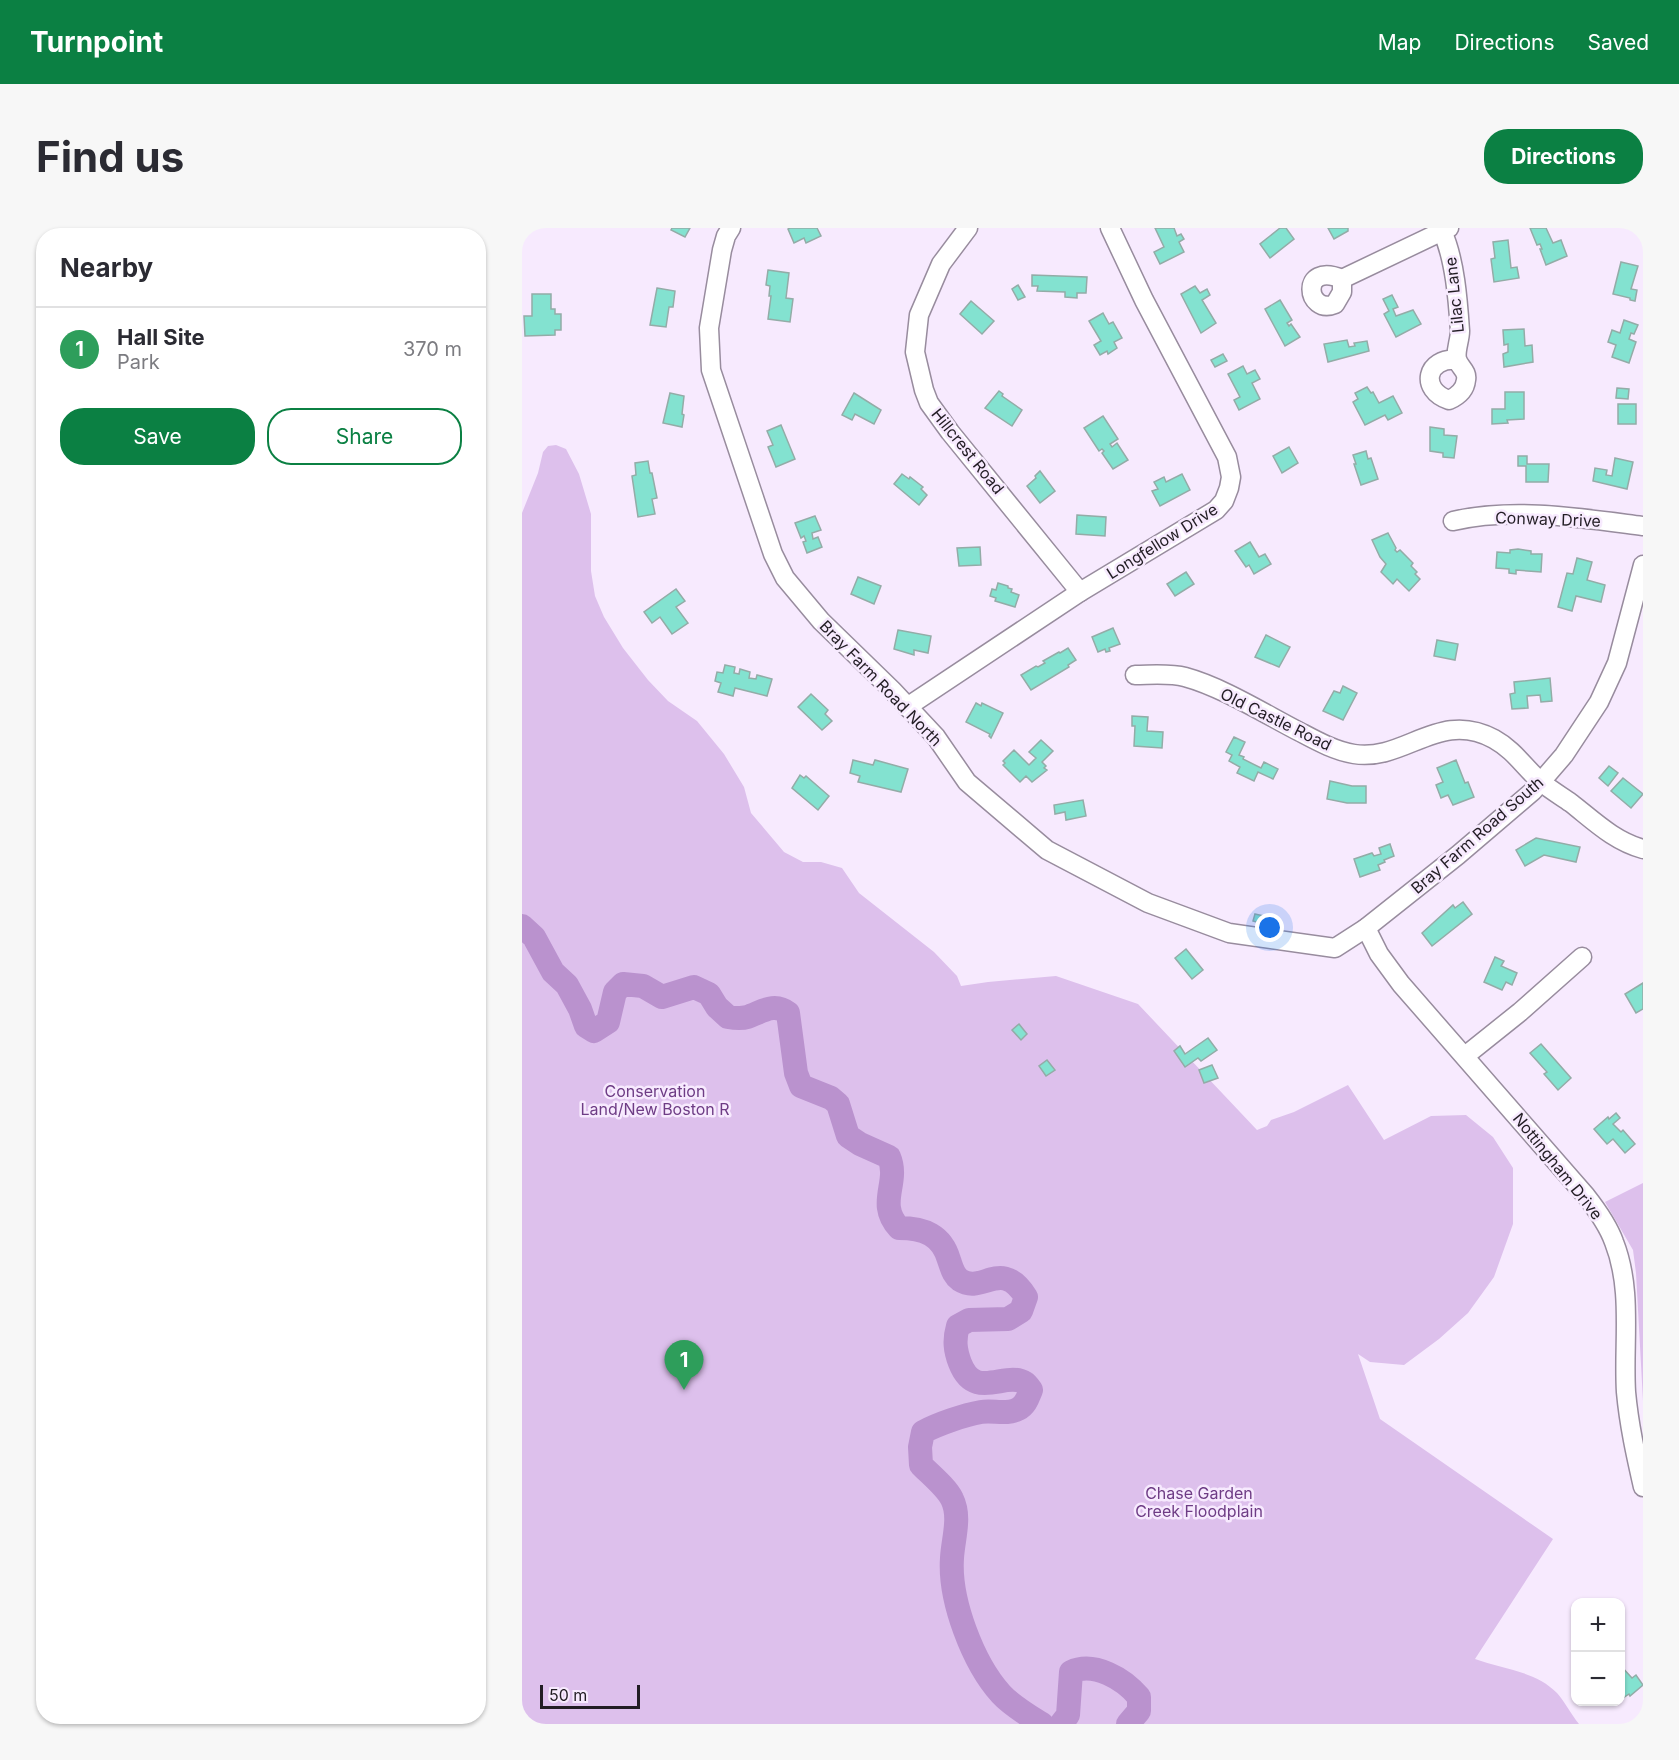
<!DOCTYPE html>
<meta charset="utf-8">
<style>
:root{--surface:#fff;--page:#f7f7f7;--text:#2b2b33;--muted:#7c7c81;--line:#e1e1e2;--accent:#0b8043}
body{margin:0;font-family:Inter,sans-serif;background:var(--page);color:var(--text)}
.controls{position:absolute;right:18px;bottom:18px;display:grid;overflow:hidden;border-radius:12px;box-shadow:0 2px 4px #0004}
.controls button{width:54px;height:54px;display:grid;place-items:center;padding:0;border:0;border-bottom:2px solid var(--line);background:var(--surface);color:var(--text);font:30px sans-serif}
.scale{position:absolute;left:18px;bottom:15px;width:100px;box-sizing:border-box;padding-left:6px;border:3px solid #221d24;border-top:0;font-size:16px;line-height:21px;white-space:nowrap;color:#221d24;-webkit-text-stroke:4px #f7eafe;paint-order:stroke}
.you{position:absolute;left:748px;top:700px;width:21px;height:21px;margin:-15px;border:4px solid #fff;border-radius:50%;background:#1a73e8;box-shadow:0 0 0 9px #1a73e833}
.badge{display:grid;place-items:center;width:39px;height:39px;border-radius:50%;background:var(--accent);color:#fff;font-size:20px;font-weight:700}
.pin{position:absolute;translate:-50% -50px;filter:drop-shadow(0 2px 3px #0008)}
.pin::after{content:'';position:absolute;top:32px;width:21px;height:18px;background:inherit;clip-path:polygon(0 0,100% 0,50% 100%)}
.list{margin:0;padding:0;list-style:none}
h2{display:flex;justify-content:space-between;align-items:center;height:78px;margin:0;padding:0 24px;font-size:26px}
h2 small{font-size:20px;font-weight:400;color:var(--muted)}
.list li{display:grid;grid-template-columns:39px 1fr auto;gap:18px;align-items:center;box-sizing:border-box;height:84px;padding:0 24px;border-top:2px solid var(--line)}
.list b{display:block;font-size:22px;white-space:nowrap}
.list p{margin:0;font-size:20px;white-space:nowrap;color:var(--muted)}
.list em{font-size:20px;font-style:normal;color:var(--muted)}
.actions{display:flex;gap:12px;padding:18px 24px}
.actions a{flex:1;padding:14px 0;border:2px solid var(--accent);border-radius:24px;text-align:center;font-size:21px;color:var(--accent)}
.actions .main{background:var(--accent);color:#fff}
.map{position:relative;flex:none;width:1121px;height:1496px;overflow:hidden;border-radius:24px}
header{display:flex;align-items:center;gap:36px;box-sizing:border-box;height:84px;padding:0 30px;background:var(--accent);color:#fff}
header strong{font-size:28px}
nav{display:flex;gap:33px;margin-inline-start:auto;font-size:21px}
.intro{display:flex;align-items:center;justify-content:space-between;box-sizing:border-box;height:144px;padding:0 36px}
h1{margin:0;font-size:42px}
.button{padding:15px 27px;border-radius:24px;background:var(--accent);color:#fff;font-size:21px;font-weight:700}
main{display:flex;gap:36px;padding:0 36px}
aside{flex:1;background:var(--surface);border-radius:24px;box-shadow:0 2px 4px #0004}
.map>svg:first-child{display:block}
.green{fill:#ddc0ec}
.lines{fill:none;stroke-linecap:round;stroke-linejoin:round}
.river{stroke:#ba92ce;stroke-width:24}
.building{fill:#83e2d0;stroke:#93aca7;stroke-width:1.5}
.minor-casing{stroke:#988c9e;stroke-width:21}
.minor{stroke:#fff;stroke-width:18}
.labels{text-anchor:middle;stroke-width:5;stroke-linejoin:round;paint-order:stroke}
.street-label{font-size:16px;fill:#221d24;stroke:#f7eafe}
.park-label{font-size:16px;fill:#6e3c85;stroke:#f7eafe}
</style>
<header>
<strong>Turnpoint</strong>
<nav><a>Map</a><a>Directions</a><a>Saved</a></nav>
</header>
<div class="intro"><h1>Find us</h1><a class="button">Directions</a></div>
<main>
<aside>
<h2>Nearby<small></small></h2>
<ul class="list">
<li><span class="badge" style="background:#2e9e5b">1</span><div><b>Hall Site</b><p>Park</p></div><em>370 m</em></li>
</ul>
<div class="actions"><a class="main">Save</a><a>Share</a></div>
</aside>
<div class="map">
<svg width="1121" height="1496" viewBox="0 0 1121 1496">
<rect width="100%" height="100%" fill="#f7eafe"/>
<g class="green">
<path d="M 34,217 L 44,221 L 57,246 L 69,286 L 69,343 L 73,368 L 82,389 L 101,420 L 126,452 L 146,473 L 175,493 L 202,526 L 222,559 L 229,585 L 262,624 L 281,634 L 299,634 L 320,640 L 337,665 L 412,724 L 435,748 L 439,758 L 466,754 L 534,748 L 616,776 L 735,902 L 745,898 L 749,892 L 772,884 L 826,857 L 862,912 L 909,888 L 944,887 L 971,909 L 991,940 L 991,996 L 972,1049 L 946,1085 L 917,1111 L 882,1137 L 848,1134 L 836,1126 L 858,1191 L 1031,1311 L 953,1431 C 980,1441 1014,1443 1035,1465 C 1043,1474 1049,1486 1057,1496 L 0,1496 L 0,285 L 16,245 L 21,224 L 26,218 Z"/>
<polygon points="1121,955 1121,1173 1114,1045 1111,1022 1083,974"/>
</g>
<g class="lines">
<g class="river">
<path d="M 0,698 L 12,709 L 31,744 L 45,757 L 58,781 L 64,798 L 72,803 L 86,794 L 93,764 L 101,756 L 121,758 L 140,769 L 172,759 L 187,766 L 195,779 L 206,789 C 212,790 219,791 225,789 C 240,784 252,774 266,785 L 274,845 L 279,858 L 309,870 L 316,876 L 326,908 L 338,916 L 367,929 C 378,955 354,975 377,1000 C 402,1000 420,1007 427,1032 C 430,1040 431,1047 438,1052 C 461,1067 479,1029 504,1069 L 499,1083 L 486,1091 L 447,1092 L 436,1098 C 432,1112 433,1122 438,1135 C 453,1174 484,1142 503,1155 C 505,1156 507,1159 509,1162 C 506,1169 504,1177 496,1181 C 485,1187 471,1182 459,1184 C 442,1187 416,1196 401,1204 L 398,1219 L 399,1237 C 408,1246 425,1260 430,1271 C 439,1289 431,1311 430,1330 C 427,1372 451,1435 479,1466 C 490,1478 507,1488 520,1496"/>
<path d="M 539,1496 L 546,1487 L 549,1444 C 572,1433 602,1451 617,1469 L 617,1483 L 606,1496"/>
</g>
</g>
<g class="building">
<polygon points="150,0 168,0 163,9 149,2"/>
<polygon points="268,0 295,0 299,8 284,15 282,10 272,15 266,1"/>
<polygon points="633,0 652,0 655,8 659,6 662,11 657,14 662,24 638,36 632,24 642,19"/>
<polygon points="758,0 764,0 772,11 748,30 738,16"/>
<polygon points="806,0 826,0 826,3 812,11"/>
<polygon points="1008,0 1024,0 1031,15 1039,12 1045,28 1024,37 1018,21 1020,21 1018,16 1015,17"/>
<polygon points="986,12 989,40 995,39 997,50 972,54 969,31 973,30 971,14"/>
<polygon points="1099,34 1116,38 1109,61 1115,62 1113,73 1108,72 1108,70 1091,66"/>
<polygon points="246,42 267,45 264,70 271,71 268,94 246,91 249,68 247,68 248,58 244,57"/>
<polygon points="510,47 565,49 564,65 555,65 555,70 543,69 543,64 515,63 516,58 510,58"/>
<polygon points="496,57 503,69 496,72 490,61"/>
<polygon points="673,58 678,65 685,61 688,67 680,72 694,95 679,105 659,66"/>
<polygon points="135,60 153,63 151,79 147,79 144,99 128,97"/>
<polygon points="10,66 29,66 29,81 33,81 33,86 39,86 39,102 33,102 33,107 3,108 2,88 10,88"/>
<polygon points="870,67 876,79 871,81 874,88 891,82 899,96 874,109 862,86 867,83 861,71"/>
<polygon points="758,72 770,92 765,95 767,98 769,96 778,109 763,118 743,81"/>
<polygon points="449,73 472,93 460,106 438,86"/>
<polygon points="581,85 587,96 591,94 600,110 592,114 595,120 586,126 585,123 578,127 572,117 579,113 567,93"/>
<polygon points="1102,92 1116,97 1112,106 1109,105 1107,111 1114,114 1107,135 1090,129 1094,117 1086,114 1090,102 1098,105"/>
<polygon points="1002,101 1003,118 1010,117 1011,134 982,139 981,126 986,124 986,116 982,117 981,102"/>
<polygon points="825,112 827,119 833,118 832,115 845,113 847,123 806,134 802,116"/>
<polygon points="701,126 705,133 693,139 689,132"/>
<polygon points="721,138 725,146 733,142 738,151 730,155 738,171 717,182 712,172 718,169 706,146"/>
<polygon points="845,159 849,165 851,164 857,175 871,168 880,185 866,192 863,187 843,197 831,174 836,171 833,165"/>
<polygon points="1095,160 1107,161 1106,171 1094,170"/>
<polygon points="477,163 481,166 480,168 500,182 490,198 463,180"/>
<polygon points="983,164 1002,164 1002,191 985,192 986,195 970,196 970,181 983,181"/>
<polygon points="148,165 162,168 160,186 162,187 160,199 141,195"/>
<polygon points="332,165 359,182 352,196 333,186 330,192 320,187"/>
<rect x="1096" y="176" width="18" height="20"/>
<polygon points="581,188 596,211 588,216 590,219 595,215 606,232 591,241 580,225 582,223 580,221 577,223 562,200"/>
<polygon points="259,197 273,231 254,239 246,219 251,217 245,203"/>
<polygon points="908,199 922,201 922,207 935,208 932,230 921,229 921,225 908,223"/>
<polygon points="767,219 776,235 760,245 751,228"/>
<polygon points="844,223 846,231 849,230 856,251 839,257 832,236 834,236 831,227"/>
<polygon points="996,228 1005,228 1005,236 1027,236 1026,254 1004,254 1004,238 996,238"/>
<polygon points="1093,230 1111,234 1105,261 1071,253 1073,240 1085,242 1084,247 1090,248"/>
<polygon points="126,233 128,245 130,245 135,270 130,271 133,286 116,289 110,248 114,247 113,235"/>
<polygon points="518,243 533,263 518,275 505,258 514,250 513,248"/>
<polygon points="380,246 387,251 388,249 401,259 399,261 405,267 397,277 372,256"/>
<polygon points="660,246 668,262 638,278 630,263 636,261 632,254 642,249 644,254"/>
<polygon points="555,287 584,289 583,308 554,306"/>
<polygon points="293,288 299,302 290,305 291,311 296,309 300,319 285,325 281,314 284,313 282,308 279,310 273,295"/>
<polygon points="866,305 874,320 873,322 875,324 878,322 891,335 889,338 895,344 893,346 898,351 887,363 875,351 871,356 859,344 864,336 858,329 850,312"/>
<polygon points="728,314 737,329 743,326 749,336 732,346 727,337 724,339 713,323"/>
<polygon points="458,319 459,337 437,338 435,320"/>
<polygon points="996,321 1009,323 1009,326 1020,326 1019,344 994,342 994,346 987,345 987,341 974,340 975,324 988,325 988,322"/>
<polygon points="1055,330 1070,334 1065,352 1083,357 1079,374 1054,368 1050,383 1036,379 1045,345 1051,346"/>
<polygon points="664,344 672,356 653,368 645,356"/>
<polygon points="336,349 359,358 352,376 329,366"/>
<polygon points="476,355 486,358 486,360 490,361 489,364 497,367 493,379 473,373 474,370 468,368 470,361 474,362"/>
<polygon points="154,361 163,373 154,379 166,395 150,406 138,389 130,395 122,384"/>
<polygon points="591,400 598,416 587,420 588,423 584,424 583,421 576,424 570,409"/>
<polygon points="376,402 409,408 406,425 392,422 392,427 372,421"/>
<polygon points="744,407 768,419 757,439 733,429"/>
<polygon points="915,412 936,416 933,432 912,428"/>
<polygon points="546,420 554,432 546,437 547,439 509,462 499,447 514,438 516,439 523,435 521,433 537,424 538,425"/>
<polygon points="203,437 213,439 212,445 217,446 218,441 228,444 227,450 234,451 235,447 250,451 245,468 213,460 211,468 196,464 199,455 193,453 195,444 201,445"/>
<polygon points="1028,450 1030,473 1019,474 1018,467 1005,468 1006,480 990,481 988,466 993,465 992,454"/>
<polygon points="821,458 835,465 821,492 801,483 812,463 818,465"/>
<polygon points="289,466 306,482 303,486 310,493 300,502 276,479"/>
<polygon points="454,475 459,478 460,475 481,485 469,510 467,508 468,506 444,494"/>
<polygon points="610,488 626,489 625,503 641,504 640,520 612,518 613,498 610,498"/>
<polygon points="712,509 723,514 717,527 722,529 721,531 739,540 742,534 756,541 751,551 736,544 732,553 715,545 718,539 707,533 710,527 704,524"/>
<polygon points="519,512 531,523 520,534 524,538 522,540 525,542 510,554 504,548 498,554 481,537 483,535 481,533 492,522 507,537 514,530 507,524"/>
<polygon points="331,532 351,537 353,532 386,541 379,564 336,554 338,548 328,545"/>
<polygon points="934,532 943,555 946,554 952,569 931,577 926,567 919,570 914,557 921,554 915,540"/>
<polygon points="1087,538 1096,545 1086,558 1077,550"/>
<polygon points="278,547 282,550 284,548 307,568 296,582 270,560"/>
<polygon points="1101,550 1121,566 1109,580 1089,563"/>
<polygon points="808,553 830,558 844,558 844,575 825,575 805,571"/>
<polygon points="561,572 564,588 544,592 543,584 533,586 532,577"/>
<polygon points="1014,610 1058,619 1054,634 1022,627 1003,638 994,622"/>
<polygon points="868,616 872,628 862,632 863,634 856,637 858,642 838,649 832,631 850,625 852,628 859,626 857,620"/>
<polygon points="941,674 950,686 910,718 900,705 931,677 933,680"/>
<polygon points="733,686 755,691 752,702 738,699 738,695 731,693"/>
<polygon points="664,721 681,742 670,751 653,730"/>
<polygon points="973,729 982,733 979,738 995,745 990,757 984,754 980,762 962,754"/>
<polygon points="1121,755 1121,781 1114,785 1103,766"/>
<polygon points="497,796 505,806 499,812 490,802"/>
<polygon points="686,810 695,822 679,833 676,830 663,839 652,823 658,818 663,826"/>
<polygon points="1019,816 1049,850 1036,862 1022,846 1025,844 1008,825"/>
<polygon points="525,832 533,842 524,848 517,838"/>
<polygon points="690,837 696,850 682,855 677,842"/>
<polygon points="1094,885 1098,890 1091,896 1099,904 1101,902 1113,916 1103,925 1091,911 1085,916 1072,901 1086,889 1087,891"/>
<polygon points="1098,1437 1110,1450 1114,1447 1121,1457 1108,1468 1107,1466 1098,1472"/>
</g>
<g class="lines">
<defs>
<g id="minor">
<polyline points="209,0 204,8 200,22 187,100 189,142 251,326 263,350 299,393 370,462 414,509 445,554 525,622 626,675 707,705 813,720 844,700 936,627 1011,563 1042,527 1077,474 1095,435 1121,337"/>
<polyline points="446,0 419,36 397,87 393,124 402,162 407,175 428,204 558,364"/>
<path d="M 920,3 C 933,31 936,73 938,103 C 938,112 933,123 935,131 C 937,139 946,143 944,152 C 943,162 936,168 927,172 C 897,162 904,129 935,132"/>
<path d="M 820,51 L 820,64 L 813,76 C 784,88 777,33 820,51 L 927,0"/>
<path d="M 931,293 C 992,279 1059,290 1121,298"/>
<path d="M 613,447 C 628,447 648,445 663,449 C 700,459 743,486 778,504 C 795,513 813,523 832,526 C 883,534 917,481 972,511 C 992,522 1003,540 1019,554 C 1029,562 1039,568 1049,575 C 1072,593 1092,613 1121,621"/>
<polyline points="385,479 558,364 694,282 702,273 707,260 709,249 705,229 622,72 588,0"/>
<path d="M 844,700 L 857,726 L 879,756 L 1064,968 C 1075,982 1086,997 1092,1014 C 1111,1062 1101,1115 1104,1164 C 1107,1197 1114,1228 1121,1259"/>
<polyline points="943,828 998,784 1060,729"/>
</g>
</defs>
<use href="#minor" class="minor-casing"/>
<use href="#minor" class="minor"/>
</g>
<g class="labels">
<g class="street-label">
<text transform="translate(932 67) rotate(-96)" y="6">Lilac Lane</text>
<text transform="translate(446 223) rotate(51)" y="6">Hillcrest Road</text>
<text transform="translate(1026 291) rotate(2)" y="6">Conway Drive</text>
<text transform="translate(640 313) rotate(-32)" y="6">Longfellow Drive</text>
<text transform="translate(359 455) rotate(46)" y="6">Bray Farm Road North</text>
<text transform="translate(754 491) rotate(26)" y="6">Old Castle Road</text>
<text transform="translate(955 607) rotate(-41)" y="6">Bray Farm Road South</text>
<text transform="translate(1036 938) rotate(51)" y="6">Nottingham Drive</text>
</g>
<g class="park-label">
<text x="133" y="869">Conservation<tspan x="133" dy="18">Land/New Boston R</tspan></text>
<text x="677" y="1271">Chase Garden<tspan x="677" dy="18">Creek Floodplain</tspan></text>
</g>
</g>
</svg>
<div class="controls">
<button>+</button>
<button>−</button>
</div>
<div class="scale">50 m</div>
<div class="you"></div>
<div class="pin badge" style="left:162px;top:1162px;background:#2e9e5b">1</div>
</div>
</main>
